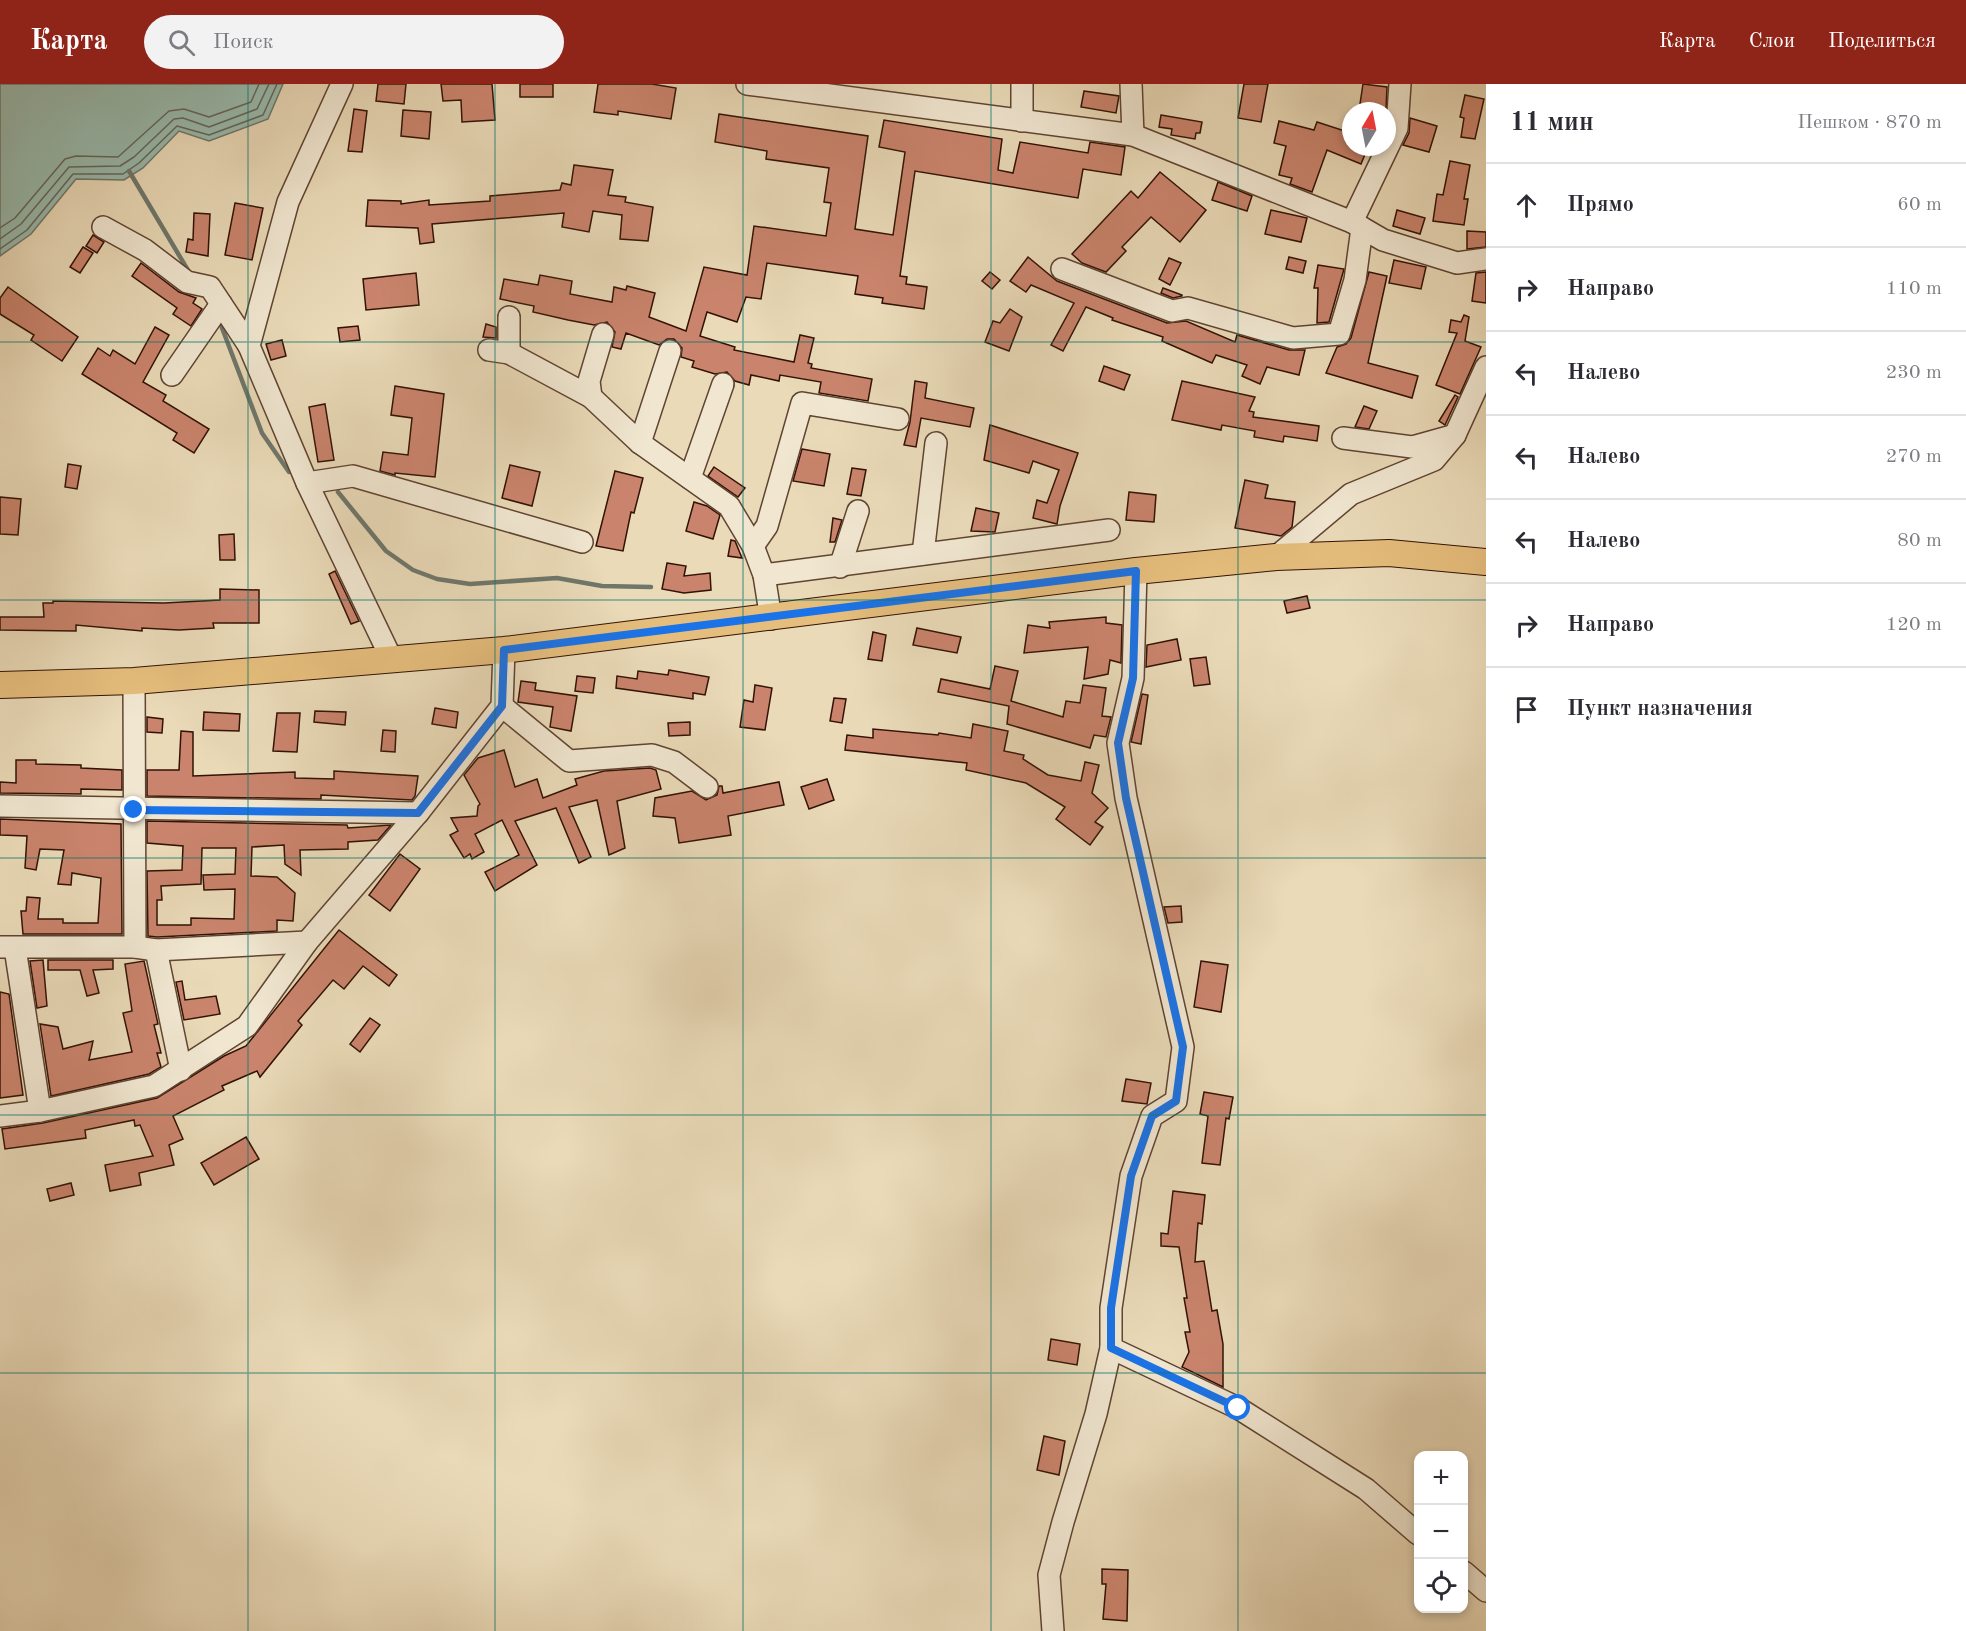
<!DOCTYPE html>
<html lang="ru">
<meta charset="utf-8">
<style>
:root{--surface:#fff;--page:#f2f2f3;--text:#2b2b33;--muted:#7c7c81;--line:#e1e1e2;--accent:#8f2418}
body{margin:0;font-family:"Old Standard TT",serif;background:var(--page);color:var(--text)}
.controls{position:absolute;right:18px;bottom:18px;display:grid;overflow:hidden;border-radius:12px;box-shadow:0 3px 9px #0003}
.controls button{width:54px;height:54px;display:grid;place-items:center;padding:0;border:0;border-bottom:2px solid var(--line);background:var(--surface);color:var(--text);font:30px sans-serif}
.compass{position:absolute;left:1342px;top:18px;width:54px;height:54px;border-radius:50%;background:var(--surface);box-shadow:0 3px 9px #0003;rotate:10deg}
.stop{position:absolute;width:18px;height:18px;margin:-14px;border:4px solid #1a73e8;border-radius:50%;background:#fff}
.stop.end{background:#1a73e8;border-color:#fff;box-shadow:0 2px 6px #0008}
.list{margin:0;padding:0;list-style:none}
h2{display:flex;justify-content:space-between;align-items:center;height:78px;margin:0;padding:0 24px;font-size:26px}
h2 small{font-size:20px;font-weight:400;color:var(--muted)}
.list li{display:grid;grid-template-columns:39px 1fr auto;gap:18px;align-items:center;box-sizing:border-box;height:84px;padding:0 24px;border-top:2px solid var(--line)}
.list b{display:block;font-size:22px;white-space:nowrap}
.list em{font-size:20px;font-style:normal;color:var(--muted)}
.icon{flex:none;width:33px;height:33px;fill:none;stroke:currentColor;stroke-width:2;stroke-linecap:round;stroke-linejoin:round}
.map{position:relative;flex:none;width:1486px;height:1547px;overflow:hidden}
header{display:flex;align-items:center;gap:36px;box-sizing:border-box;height:84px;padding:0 30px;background:var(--accent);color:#fff}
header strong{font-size:28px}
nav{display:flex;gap:33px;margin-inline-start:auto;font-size:21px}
.search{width:420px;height:54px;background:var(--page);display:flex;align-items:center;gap:15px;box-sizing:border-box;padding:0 21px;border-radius:33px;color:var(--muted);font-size:22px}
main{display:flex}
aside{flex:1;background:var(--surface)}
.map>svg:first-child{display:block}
.water{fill:#98bbaf;stroke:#6f776b;stroke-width:1.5}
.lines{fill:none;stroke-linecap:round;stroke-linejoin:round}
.shore{stroke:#65665a;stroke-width:1.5}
.stream{stroke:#6f776b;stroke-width:4.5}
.building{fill:#ca846d;stroke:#321205;stroke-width:1.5;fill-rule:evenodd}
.minor-casing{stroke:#604432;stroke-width:24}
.major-casing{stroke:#321205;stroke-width:28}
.minor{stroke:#f1e7d1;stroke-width:21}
.major{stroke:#e5bd7c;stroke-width:26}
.route{stroke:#1a73e8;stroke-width:8}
.grid{fill:none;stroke:#0f766e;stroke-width:1.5;stroke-opacity:0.55}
</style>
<header>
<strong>Карта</strong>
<div class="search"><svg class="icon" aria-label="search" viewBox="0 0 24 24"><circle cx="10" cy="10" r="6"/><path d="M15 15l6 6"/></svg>Поиск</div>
<nav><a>Карта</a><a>Слои</a><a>Поделиться</a></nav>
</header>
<main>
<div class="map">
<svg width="1486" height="1547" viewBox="0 0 1486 1547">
<rect width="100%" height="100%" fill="#eadab8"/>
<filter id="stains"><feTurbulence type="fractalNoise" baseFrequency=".00333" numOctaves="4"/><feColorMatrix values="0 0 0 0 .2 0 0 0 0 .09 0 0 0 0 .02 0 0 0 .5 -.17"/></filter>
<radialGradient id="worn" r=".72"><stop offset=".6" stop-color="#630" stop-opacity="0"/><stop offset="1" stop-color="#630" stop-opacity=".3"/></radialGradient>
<polygon class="water" points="0,0 283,0 268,35 209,57 179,47 143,84 124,96 76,95 31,150 0,172"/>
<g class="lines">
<g class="shore">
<polyline points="0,144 15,134 65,75 76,72 118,73 169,27 184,25 209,33 251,18 259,0"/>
<polyline points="0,155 21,140 69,83 120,82 134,73 174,35 183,34 209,43 257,25 269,0"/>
<polyline points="0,165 27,146 73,90 123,90 139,79 177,42 209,51 263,31 277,0"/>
</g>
<g class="stream">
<polyline points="129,87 189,188"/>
<polyline points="219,236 262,349 289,388"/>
<polyline points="338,408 386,467 413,486 437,495 470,500 557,494 602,502 651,503"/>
</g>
</g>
<g class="building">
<polygon points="378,0 406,0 404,20 376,17"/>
<polygon points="441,0 492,0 495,36 462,38 461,16 443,17"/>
<rect x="520" y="0" width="33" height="13"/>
<polygon points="598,0 652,0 676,4 671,35 618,27 618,31 594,28"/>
<polygon points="1244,0 1268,0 1261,38 1238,34"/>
<polygon points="1363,0 1387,3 1386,25 1360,20"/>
<polygon points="1084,7 1119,12 1116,29 1081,23"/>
<polygon points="1465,11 1484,15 1475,55 1461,53 1464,34 1460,33"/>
<polygon points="354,25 367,27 362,68 348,67"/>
<polygon points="403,26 431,28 429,55 401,52"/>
<polygon points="719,30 868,52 855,145 893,151 905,68 879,63 884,36 1002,55 998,86 1013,89 1020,58 1088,69 1090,58 1125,63 1121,91 1083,85 1078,114 915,87 900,192 907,193 906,200 927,203 924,225 882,219 883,214 855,210 858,192 767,179 761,215 746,213 737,238 707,228 700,252 735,263 734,266 794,278 800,251 814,254 808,279 812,280 811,284 872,295 868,317 819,309 821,298 780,291 779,297 751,291 749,301 735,297 727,288 715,290 692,283 694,277 681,273 682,264 674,255 667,255 659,261 626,249 621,265 612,263 615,248 607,238 594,241 568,236 533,228 534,222 500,215 504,195 538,201 540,191 572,197 570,210 612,218 614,203 626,206 627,202 655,209 649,233 686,247 704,183 747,191 754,142 826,152 831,119 824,118 829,84 766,75 767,67 715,58"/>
<polygon points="1161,31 1202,38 1200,49 1196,49 1195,55 1171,51 1172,45 1159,43"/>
<polygon points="1410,34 1437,42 1429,68 1403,61 1409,49"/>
<polygon points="1279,37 1314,46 1317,38 1351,49 1351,63 1368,63 1361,80 1327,66 1312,108 1290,100 1292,94 1279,91 1286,62 1274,59"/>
<polygon points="1450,77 1470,81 1464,115 1468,115 1464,141 1433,137 1437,110 1443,111"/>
<polygon points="574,81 613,86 608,111 626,113 625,118 653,123 648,157 620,155 622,131 593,127 589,148 562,143 564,129 432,140 434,158 420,160 418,144 366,142 368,116 401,117 401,120 429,116 429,121 490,117 490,112 560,106 562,99 571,101"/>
<polygon points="1160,88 1206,126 1180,158 1151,133 1122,163 1126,167 1106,188 1082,179 1072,170 1131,107 1138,114"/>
<polygon points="1218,98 1252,112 1247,127 1212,116"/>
<polygon points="235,119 263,124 252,176 225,171"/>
<polygon points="1271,126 1307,134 1301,158 1265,150"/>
<polygon points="1397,126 1425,134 1420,150 1393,142"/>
<polygon points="194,129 210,130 208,172 186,168 188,155 193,156"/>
<polygon points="1467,147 1486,148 1486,163 1467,165"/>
<polygon points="93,151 104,158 97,169 86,162"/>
<polygon points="83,163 93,169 80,189 70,183"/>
<polygon points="1028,173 1057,197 1167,239 1186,237 1235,258 1237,251 1289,266 1305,266 1299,291 1267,283 1260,300 1242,292 1247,281 1216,271 1212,279 1162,257 1163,253 1112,236 1113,234 1086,223 1063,267 1051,261 1074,219 1031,201 1026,208 1010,197"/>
<polygon points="1289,173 1306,177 1303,189 1286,185"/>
<polygon points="1169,174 1181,179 1170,201 1159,195"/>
<polygon points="1394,176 1426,183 1421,205 1389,199"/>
<polygon points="141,179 179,208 196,214 193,219 202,225 191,242 173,230 177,224 132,192"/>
<polygon points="1318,181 1344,185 1329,238 1317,239 1318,204 1314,204"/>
<polygon points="990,188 1000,196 992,205 982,197"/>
<polygon points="1369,188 1387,192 1368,279 1418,292 1412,314 1326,289 1337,263 1346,260 1351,254"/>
<polygon points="1486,188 1486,219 1472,217 1476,189"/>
<polygon points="416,189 419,221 366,226 363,195"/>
<polygon points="8,203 78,253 62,277 31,256 34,251 0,230 0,214"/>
<polygon points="1163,204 1182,211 1182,212 1173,214 1161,209"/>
<polygon points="1010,225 1022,233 1009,267 985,258 993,237 1000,239"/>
<polygon points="1464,231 1469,233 1465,257 1481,263 1460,310 1436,301 1457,249 1449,248 1451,236 1461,238"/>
<polygon points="486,240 496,243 496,254 483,253"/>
<polygon points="358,242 360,256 340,258 338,244"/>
<polygon points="155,243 169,251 143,298 166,311 163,317 209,345 194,369 173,356 177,349 82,290 98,264 110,272 113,266 135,280"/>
<polygon points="282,256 286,272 271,276 266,260"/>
<polygon points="1104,282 1130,291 1124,306 1099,297"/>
<polygon points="915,297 927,299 925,314 974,324 970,343 921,334 916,363 904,361 910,338"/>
<polygon points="1182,297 1255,313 1249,327 1254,328 1253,333 1319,342 1317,357 1284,352 1283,358 1254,353 1255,347 1222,341 1221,346 1172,336"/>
<polygon points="395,302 444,310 435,393 395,389 395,391 380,387 383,368 408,371 412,334 391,331"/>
<polygon points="1455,311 1458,313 1445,341 1439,337"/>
<polygon points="325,320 334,376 318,378 309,323"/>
<polygon points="1364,322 1377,327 1369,345 1355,343"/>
<polygon points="990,341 1078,369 1060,422 1057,440 1033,434 1037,416 1047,419 1059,386 1033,377 1029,389 984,376"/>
<polygon points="802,365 830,370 824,402 793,397"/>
<polygon points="68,380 81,382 77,405 65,403"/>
<polygon points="510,381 540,388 532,422 502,414"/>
<polygon points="714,383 745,404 738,413 708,392"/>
<polygon points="852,384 866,386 861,412 847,410"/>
<polygon points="615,387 643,394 634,429 631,428 623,467 596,462"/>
<polygon points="1245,396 1268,401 1265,414 1295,418 1292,443 1281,452 1235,444"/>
<polygon points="1129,408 1156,411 1154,438 1126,436"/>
<polygon points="0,413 21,415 18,451 0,450"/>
<polygon points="694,418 707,422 720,431 713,455 686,447"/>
<polygon points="976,424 999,429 995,448 971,447"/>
<polygon points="833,434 842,436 835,458 830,458"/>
<polygon points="234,450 235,476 220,476 219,451"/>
<polygon points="731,456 735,457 742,474 728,472"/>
<polygon points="667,479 686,482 684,492 710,489 711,506 684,509 662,505"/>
<polygon points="335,487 359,537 351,540 329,490"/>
<polygon points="220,505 259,506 259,539 213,539 214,544 179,546 142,544 142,547 76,541 76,547 0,546 0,533 44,533 43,519 53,519 53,517 164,519 220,516"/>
<polygon points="1307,512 1310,524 1287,529 1284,517"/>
<polygon points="1106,533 1106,539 1122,541 1121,579 1110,576 1108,590 1084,595 1088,563 1024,569 1028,541 1050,544 1049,538"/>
<polygon points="917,544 961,553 957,569 913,561"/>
<polygon points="873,548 886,551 882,577 868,575"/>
<polygon points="1177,555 1181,576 1146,583 1147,561"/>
<polygon points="1206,573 1210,600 1194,602 1190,575"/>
<polygon points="995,582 1018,587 1011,617 1063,633 1066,617 1080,619 1083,601 1106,604 1102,632 1111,633 1106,653 1094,651 1090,664 1007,640 1009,622 938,608 941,595 990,605"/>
<polygon points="669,586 709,593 705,611 693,609 693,615 616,604 617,592 637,595 638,587 668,591"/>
<polygon points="577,592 595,594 593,609 575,607"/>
<polygon points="521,597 536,599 535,606 577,612 571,647 550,643 553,623 518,618"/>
<polygon points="755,601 772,604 765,646 740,643 744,616 753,618"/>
<polygon points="1142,610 1148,611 1141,660 1131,658"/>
<polygon points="834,614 846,615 842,639 830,637"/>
<polygon points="435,624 458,628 456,644 432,640"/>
<polygon points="315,627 346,628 345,641 314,638"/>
<polygon points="204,628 240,630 239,647 203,646"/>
<polygon points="277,629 300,629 297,668 273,667"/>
<polygon points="147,633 163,635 162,649 147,648"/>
<polygon points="690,638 690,651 669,652 668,639"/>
<polygon points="973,640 1008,647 1004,667 1024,671 1023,675 1048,691 1081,697 1085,678 1099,681 1092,709 1108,724 1095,738 1103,743 1090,761 1056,735 1065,723 1026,699 966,686 967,679 845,666 847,651 873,654 873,645 938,651 939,649 971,654"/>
<polygon points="383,646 396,647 395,668 381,667"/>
<polygon points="181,647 193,648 193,692 295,688 295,694 334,695 334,687 418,692 415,712 412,716 321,711 321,715 147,712 147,686 179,686"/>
<polygon points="504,666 515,703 537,695 543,714 577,701 575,695 604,687 650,684 656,686 661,705 617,717 625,764 609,771 597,716 569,723 591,773 579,779 556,724 515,737 537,781 495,807 485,788 519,771 502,736 475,750 484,768 472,775 470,770 464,774 450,751 458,747 451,734 477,732 478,722 480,720 464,691 478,674"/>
<polygon points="16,676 36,676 36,680 81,681 81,684 122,686 122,706 81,705 81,710 0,709 0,698 16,699"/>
<polygon points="827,695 834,716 809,725 801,703"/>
<polygon points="779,698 784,721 728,732 731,751 679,759 675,734 653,732 655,714 692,707 706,716 717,711 719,702 722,702 723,709"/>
<polygon points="0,735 121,740 122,850 23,850 21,827 26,827 27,813 40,814 38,835 63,835 63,839 98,839 101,794 72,789 71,801 58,800 64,766 40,765 36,786 25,784 27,752 0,751"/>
<path d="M 147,737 L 347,741 L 348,744 L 391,741 L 378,756 L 348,758 L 348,765 L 300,766 L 301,791 L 285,780 L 284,761 L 252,763 L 251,792 L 277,793 L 295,809 L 293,837 L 277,836 L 277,847 L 157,853 L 148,852 L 147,787 L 182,786 L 183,762 L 147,759 ZM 202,764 L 236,764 L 235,790 L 203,791 L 204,806 L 235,805 L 234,835 L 191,834 L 191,841 L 157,841 L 157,816 L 162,816 L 161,802 L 201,800 Z"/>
<polygon points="400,770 420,785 390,827 369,811"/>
<polygon points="1181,822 1182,838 1168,839 1164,823"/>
<polygon points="339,846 397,891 389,902 363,882 344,905 333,896 298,937 302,941 260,993 257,987 222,1002 224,1006 173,1032 183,1055 169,1061 174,1081 139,1089 141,1101 110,1107 105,1081 153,1072 140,1041 135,1042 134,1036 85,1046 86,1054 5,1065 2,1045 43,1039 157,1014 224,972 246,962"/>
<polygon points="43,876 47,922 37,924 30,877"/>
<polygon points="48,876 113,876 113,885 93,886 99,909 87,912 80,886 48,886"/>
<polygon points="144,877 158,940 154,941 161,969 157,969 161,983 149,990 51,1012 40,940 58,943 63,965 93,957 89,976 132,968 123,929 132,927 125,880"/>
<polygon points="1201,877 1228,881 1221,928 1194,923"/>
<polygon points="182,897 185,916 216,912 220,930 184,936 176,898"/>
<polygon points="0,908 9,910 23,1011 0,1014"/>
<polygon points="370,934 380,941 360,968 350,960"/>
<polygon points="1126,995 1151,999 1147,1020 1122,1017"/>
<polygon points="1204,1008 1233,1013 1229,1035 1226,1034 1220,1081 1202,1079 1208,1032 1200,1030"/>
<polygon points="246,1053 259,1075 214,1101 201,1079"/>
<polygon points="71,1099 74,1111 50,1117 47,1105"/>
<polygon points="1173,1107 1205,1111 1202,1140 1198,1139 1195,1178 1204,1177 1212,1227 1217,1226 1223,1260 1223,1303 1182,1283 1189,1268 1185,1248 1190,1248 1184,1214 1187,1214 1179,1163 1161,1162 1161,1149 1168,1150"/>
<polygon points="1051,1255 1080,1260 1077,1281 1048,1276"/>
<polygon points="1044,1352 1065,1357 1059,1391 1037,1386"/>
<polygon points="1102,1485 1128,1486 1127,1537 1103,1535 1106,1500 1102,1500"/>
</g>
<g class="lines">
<defs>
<g id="minor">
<polyline points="342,0 288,118 249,262 307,399 392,576"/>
<polyline points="747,0 1133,51 1352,138 1383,156 1457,179 1486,175"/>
<polyline points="1131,0 1133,51"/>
<polyline points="1022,37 1022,0"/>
<polyline points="1352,138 1397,44 1400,0"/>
<polyline points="103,143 145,166 187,198 210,203 249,262"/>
<polyline points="1062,185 1172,227 1188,224 1293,254 1339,250 1355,196 1362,144"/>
<polyline points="509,233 509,269"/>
<polyline points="489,266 509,269 591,313 640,359 729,422 753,462 764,491 771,535"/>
<polyline points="172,291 221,220"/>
<polyline points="591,313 589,297 603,250"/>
<polyline points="1343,354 1412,363 1455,351"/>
<polyline points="640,359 670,267"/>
<polyline points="690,394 723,300"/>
<polyline points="307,399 353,392 582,458"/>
<polyline points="753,462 767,442 802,319 898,335"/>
<polyline points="923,470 936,359"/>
<polyline points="1276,473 1351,410 1434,376 1455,351 1486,283"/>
<polyline points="840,483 858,427"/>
<polyline points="764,491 1109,446"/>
<polyline points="134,597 135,863"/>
<polyline points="502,622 569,677 652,671 674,678 707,703"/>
<polyline points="0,722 418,729"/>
<polyline points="0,863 135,863 156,866 307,858"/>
<polyline points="15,864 40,1027"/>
<polyline points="156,866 181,986"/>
<polyline points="0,1032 40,1027 154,1002 247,942 307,858 418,729 502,622 504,566"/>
<polyline points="1111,1264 1238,1324 1366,1405 1418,1450"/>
<polyline points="1464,1488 1486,1507"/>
<polyline points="1053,1547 1049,1491 1063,1438 1096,1330 1111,1264 1111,1224 1131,1092 1152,1032 1176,1017 1183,963 1126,714 1118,659 1133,594 1136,487"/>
</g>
<polyline id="major" points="0,601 134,597 504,566 1136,487 1276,473 1389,469 1486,478"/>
</defs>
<use href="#minor" class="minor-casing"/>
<use href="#major" class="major-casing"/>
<use href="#minor" class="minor"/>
<use href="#major" class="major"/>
</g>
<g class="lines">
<polyline class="route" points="134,726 418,729 502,622 504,566 1136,487 1133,594 1118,659 1126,714 1183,963 1176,1017 1152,1032 1131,1092 1111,1224 1111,1264 1238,1324"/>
</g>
<path class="grid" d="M 248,0 L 248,1547M 495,0 L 495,1547M 743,0 L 743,1547M 991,0 L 991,1547M 1238,0 L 1238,1547M 0,258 L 1486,258M 0,516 L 1486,516M 0,774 L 1486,774M 0,1031 L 1486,1031M 0,1289 L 1486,1289"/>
<rect width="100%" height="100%" filter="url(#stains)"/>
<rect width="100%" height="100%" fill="url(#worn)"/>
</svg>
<div class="controls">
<button>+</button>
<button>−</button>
<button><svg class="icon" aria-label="locate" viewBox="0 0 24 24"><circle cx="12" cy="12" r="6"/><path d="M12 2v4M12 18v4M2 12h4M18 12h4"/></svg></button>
</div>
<svg class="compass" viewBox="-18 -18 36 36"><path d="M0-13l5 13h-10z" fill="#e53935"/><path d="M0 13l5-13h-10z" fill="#7c7c81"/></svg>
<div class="stop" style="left:1238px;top:1324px"></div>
<div class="stop end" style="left:134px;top:726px"></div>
</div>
<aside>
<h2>11 мин<small>Пешком · 870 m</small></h2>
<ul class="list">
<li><svg class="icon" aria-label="ahead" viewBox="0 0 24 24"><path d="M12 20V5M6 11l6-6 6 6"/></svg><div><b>Прямо</b></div><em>60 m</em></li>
<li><svg class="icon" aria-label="right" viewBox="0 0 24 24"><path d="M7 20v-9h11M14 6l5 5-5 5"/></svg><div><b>Направо</b></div><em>110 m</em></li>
<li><svg class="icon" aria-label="left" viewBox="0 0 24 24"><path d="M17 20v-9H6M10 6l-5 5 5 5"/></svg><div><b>Налево</b></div><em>230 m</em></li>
<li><svg class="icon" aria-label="left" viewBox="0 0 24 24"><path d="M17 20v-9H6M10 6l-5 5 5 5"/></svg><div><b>Налево</b></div><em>270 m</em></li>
<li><svg class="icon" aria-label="left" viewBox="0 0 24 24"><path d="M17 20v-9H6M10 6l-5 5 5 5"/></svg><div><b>Налево</b></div><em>80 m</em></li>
<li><svg class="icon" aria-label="right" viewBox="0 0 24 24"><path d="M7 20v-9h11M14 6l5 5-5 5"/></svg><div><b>Направо</b></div><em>120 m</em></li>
<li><svg class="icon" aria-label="arrive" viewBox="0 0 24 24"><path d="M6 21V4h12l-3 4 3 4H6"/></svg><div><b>Пункт назначения</b></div></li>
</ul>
</aside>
</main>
